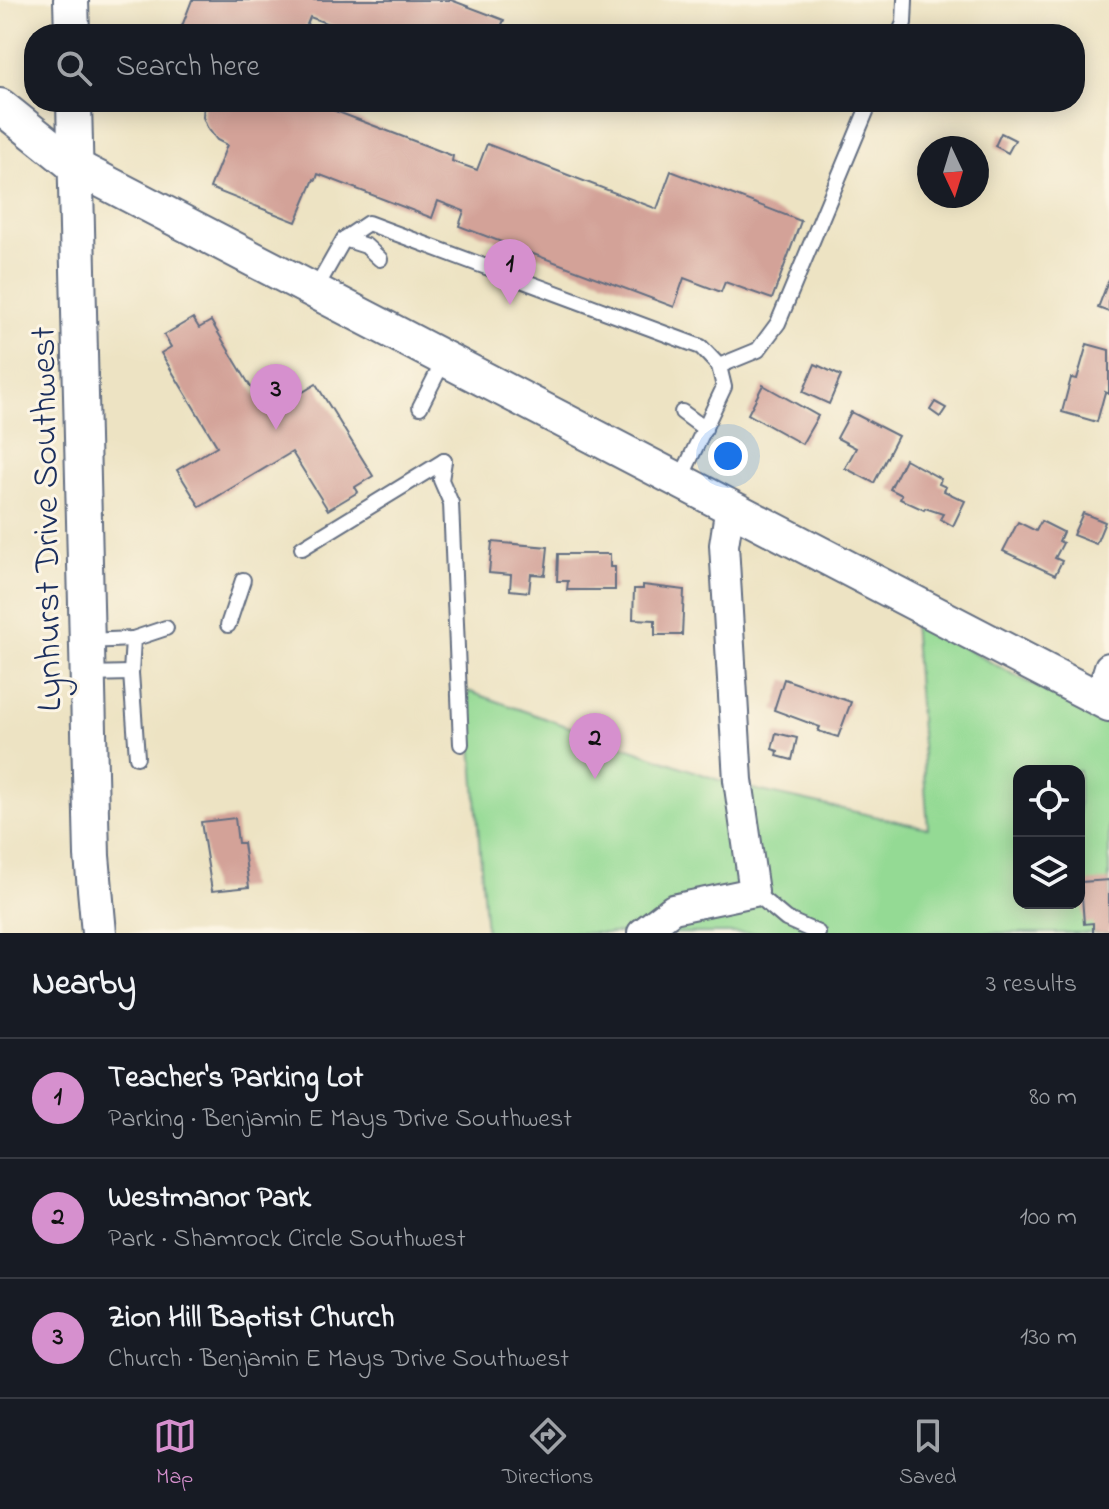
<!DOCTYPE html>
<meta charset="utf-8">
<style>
:root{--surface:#171b24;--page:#242831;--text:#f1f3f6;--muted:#9ea1a6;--line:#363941;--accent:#d690ce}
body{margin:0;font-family:"Indie Flower",sans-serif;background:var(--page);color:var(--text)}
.controls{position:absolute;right:24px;bottom:24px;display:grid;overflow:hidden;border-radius:16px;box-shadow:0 4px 20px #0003}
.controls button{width:72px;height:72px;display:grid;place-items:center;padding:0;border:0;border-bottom:2px solid var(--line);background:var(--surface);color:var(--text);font:40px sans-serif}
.compass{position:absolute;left:917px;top:136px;width:72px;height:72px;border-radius:50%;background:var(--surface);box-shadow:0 4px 20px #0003;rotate:176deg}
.you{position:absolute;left:728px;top:456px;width:28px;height:28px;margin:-20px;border:6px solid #fff;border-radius:50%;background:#1a73e8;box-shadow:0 0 0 12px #1a73e833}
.badge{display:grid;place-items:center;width:52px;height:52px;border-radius:50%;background:var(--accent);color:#111;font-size:26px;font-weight:700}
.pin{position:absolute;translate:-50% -66px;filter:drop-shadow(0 2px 4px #0008)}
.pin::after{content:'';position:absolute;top:42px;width:28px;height:24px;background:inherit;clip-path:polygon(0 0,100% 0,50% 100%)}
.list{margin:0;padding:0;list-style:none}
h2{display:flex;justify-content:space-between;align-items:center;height:104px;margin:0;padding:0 32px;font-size:34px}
h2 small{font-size:26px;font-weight:400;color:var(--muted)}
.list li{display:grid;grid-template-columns:52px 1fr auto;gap:24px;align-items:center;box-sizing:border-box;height:120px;padding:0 32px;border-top:2px solid var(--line)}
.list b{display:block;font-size:30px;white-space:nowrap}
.list p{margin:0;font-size:26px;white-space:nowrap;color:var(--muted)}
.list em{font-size:26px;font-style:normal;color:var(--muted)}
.icon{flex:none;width:44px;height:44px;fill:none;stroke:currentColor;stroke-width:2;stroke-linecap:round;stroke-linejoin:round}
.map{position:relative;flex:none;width:1109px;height:933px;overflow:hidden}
.search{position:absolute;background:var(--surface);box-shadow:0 4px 20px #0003;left:24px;right:24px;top:24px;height:88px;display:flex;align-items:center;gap:20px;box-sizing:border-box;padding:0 28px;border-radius:32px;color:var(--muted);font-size:30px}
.sheet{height:464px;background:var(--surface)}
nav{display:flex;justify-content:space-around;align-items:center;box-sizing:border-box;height:112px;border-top:2px solid var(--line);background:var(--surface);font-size:22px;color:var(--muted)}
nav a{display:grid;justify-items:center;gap:4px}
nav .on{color:var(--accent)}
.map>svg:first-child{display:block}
.green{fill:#94da94;stroke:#588479;stroke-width:2;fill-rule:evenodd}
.building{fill:#d3a298}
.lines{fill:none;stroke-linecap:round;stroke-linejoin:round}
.service-casing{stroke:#646e81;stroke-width:18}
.minor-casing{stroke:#646e81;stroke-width:32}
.tertiary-casing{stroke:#646e81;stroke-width:38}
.service{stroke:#fff;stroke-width:14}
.minor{stroke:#fff;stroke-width:28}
.tertiary{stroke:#fff;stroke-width:34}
.labels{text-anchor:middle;stroke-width:6;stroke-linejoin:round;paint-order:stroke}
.street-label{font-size:36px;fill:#1b2f5e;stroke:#fcf5e5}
</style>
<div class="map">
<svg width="1109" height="933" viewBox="0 0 1109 933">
<rect width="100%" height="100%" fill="#fcf5e5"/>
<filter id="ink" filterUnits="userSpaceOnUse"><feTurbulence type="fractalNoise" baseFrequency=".0125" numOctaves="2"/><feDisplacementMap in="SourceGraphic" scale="16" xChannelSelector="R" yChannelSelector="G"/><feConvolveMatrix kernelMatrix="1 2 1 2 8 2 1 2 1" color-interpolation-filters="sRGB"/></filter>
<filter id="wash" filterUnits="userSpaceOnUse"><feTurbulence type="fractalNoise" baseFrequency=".006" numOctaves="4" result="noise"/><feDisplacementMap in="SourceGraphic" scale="32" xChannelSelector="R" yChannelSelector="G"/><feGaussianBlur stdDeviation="1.8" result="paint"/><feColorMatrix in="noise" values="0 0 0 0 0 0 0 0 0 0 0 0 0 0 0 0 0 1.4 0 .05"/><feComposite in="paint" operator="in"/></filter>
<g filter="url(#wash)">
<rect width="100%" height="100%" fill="#ede3c3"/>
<path class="green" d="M 913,621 L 1109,725 L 1109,933 L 486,933 L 468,691 L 730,784 L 928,828 ZM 1019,771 L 1079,771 L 1079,903 L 1019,903 Z"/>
<g id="blocks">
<g class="building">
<polygon points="192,0 451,0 504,20 498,34 355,34 310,17 303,34 179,34"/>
<polygon points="204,102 312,102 453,156 452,161 477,170 487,144 657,209 671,171 801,221 772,299 725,282 721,292 684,278 674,307 459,226 464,211 438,201 432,218 318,174 316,180 314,179 296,222 210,188 227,145 217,140 207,127 203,117"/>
<polygon points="1001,133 1015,140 1008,153 995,146"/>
<polygon points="1109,279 1109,312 1098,308"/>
<polygon points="193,318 199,328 211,321 267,414 316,384 373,476 355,487 358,492 328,510 292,452 200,507 177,470 217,446 161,353 171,347 164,335"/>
<polygon points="1087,344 1109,350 1109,394 1105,392 1097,422 1062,412 1071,378 1077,379"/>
<polygon points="815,364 841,376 829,404 803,392"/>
<polygon points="763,385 818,416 802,444 748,414"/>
<polygon points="935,402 946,408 940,417 930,410"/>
<polygon points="851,412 898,436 874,483 845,468 856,448 837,438"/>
<polygon points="905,459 941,479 939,484 946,487 944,491 965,501 953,526 940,519 943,514 925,508 924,510 900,499 902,495 890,489"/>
<polygon points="1083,513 1105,522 1096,544 1073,535"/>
<polygon points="1041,521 1063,532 1059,541 1063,543 1055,558 1062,561 1055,575 1003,551 1018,522 1036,531"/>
<polygon points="492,542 548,547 545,575 531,574 529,592 510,590 511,575 489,573"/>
<polygon points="558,554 610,554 610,567 615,567 615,590 567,590 568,581 557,581"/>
<polygon points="643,585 684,590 682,635 655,635 655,620 633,619 634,589 643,589"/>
<polygon points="784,679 851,702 838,737 818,731 820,727 774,710"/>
<polygon points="776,733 797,738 792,760 777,756 778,751 772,749"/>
<polygon points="235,818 238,843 243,843 249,887 212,891 201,822"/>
<polygon points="1109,880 1109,933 1093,933 1093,923 1084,924 1081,882"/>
</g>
</g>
</g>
<g filter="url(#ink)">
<use href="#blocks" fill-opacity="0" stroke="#646e81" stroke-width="2"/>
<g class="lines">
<defs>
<g id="service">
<polyline points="899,34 904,23 905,0"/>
<polyline points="344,239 366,246 380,259"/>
<polyline points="315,290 344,239 368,223 701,347 719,366 724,387 680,480"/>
<polyline points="719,366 758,350 778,323 870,102"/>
<polyline points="420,407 445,358"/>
<polyline points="682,412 705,429"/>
<polyline points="444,461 441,480 451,503 461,744"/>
<polyline points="302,548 444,461"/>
<polyline points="228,625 243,580"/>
<polyline points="87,641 133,639"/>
<polyline points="88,674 131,673"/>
<polyline points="137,757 131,673 133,639 166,628"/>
<polyline points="754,892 786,919 818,933"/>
</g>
<g id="minor">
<polyline points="1099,699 1109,667"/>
<polyline points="642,933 673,909 754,892 738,780 724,545 730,506"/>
</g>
<g id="tertiary">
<polyline points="71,0 72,34"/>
<polyline points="74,102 92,856 99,933"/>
<polyline points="0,106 76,167 1109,704"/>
</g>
</defs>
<use href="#service" class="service-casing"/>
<use href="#minor" class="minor-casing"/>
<use href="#tertiary" class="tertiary-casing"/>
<use href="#service" class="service"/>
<use href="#minor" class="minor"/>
<use href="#tertiary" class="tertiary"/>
</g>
</g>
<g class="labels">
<g class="street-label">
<text transform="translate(44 519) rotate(-91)" y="13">Lynhurst Drive Southwest</text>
</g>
</g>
</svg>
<div class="controls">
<button><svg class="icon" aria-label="locate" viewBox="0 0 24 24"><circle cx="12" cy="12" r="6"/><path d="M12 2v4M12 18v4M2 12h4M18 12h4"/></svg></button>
<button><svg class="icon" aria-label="layers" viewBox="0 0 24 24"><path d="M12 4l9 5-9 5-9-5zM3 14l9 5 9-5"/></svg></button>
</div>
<svg class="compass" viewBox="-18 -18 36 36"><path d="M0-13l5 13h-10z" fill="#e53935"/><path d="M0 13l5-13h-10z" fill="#9ea1a6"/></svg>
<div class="you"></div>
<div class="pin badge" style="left:510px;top:305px">1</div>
<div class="pin badge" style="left:595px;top:779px">2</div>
<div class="pin badge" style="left:276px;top:430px">3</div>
<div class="search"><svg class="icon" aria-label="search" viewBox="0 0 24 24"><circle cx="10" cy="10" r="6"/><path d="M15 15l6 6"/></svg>Search here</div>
</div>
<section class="sheet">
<h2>Nearby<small>3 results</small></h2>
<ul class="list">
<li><span class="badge">1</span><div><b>Teacher's Parking Lot</b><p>Parking · Benjamin E Mays Drive Southwest</p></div><em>80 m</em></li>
<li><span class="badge">2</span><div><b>Westmanor Park</b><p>Park · Shamrock Circle Southwest</p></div><em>100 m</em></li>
<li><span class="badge">3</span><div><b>Zion Hill Baptist Church</b><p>Church · Benjamin E Mays Drive Southwest</p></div><em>130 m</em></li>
</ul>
</section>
<nav>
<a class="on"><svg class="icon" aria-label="map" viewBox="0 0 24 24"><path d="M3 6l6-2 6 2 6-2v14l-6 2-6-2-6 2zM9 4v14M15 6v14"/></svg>Map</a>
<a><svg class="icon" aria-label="directions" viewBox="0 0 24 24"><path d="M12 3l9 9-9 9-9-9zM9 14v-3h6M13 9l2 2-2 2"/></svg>Directions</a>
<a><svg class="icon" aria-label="saved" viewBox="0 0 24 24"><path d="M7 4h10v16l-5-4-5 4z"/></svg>Saved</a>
</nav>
